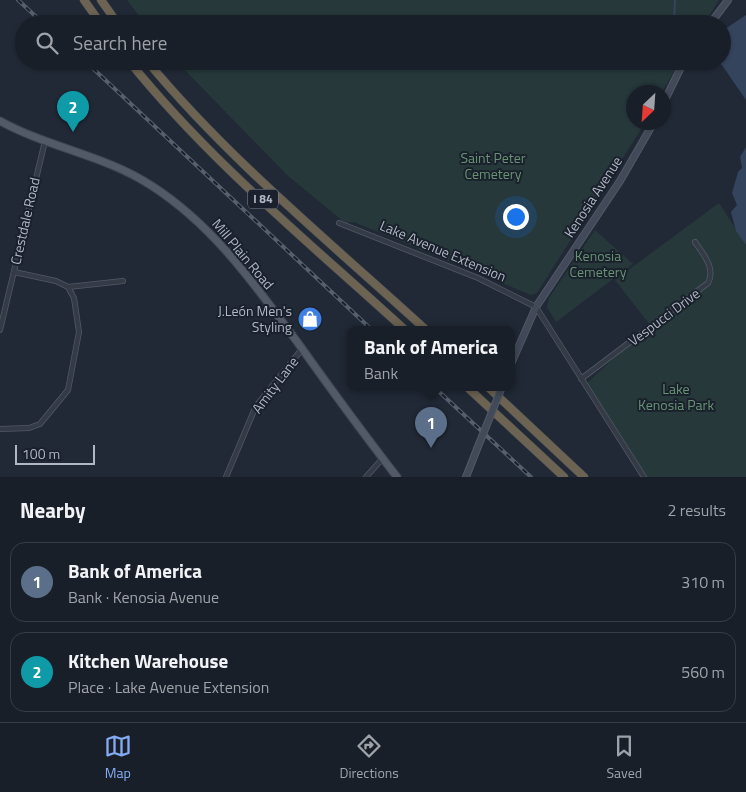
<!DOCTYPE html>
<meta charset="utf-8">
<style>
:root{--surface:#191f28;--page:#262c34;--text:#f1f3f6;--muted:#9fa2a8;--line:#373d45;--accent:#84abf3}
body{margin:0;font-family:"Titillium Web",sans-serif;background:var(--page);color:var(--text)}
.compass{position:absolute;left:626px;top:85px;width:45px;height:45px;border-radius:50%;background:var(--surface);box-shadow:0 1px 4px #0004;rotate:205deg}
.scale{position:absolute;left:15px;bottom:12px;width:80px;box-sizing:border-box;padding-left:5px;border:2px solid #afb6c4;border-top:0;font-size:14px;line-height:18px;white-space:nowrap;color:#afb6c4;-webkit-text-stroke:4px #1a212c;paint-order:stroke}
.you{position:absolute;left:515px;top:216px;width:18px;height:18px;margin:-12px;border:4px solid #fff;border-radius:50%;background:#1a73e8;box-shadow:0 0 0 8px #1a73e833}
.badge{display:grid;place-items:center;width:32px;height:32px;border-radius:50%;background:var(--accent);color:#fff;font-size:16px;font-weight:700}
.pin{position:absolute;translate:-50% -41px;filter:drop-shadow(0 1px 2px #0008)}
.pin::after{content:'';position:absolute;top:26px;width:18px;height:15px;background:inherit;clip-path:polygon(0 0,100% 0,50% 100%)}
.popup{position:absolute;left:347px;top:326px;width:168px;height:65px;box-sizing:border-box;display:grid;place-content:center;border-radius:10px;background:var(--surface);filter:drop-shadow(0 1px 4px #0005);font-size:16px;white-space:nowrap;color:var(--muted)}
.popup b{font-size:19px;color:var(--text)}
.popup::after{content:'';position:absolute;left:50%;top:100%;margin-left:-10px;border:10px solid transparent;border-top-color:var(--surface)}
.list{margin:0;padding:0;list-style:none}
h2{display:flex;justify-content:space-between;align-items:center;height:65px;margin:0;padding:0 20px;font-size:21px}
h2 small{font-size:16px;font-weight:400;color:var(--muted)}
.list li{display:grid;grid-template-columns:32px 1fr auto;gap:15px;align-items:center;box-sizing:border-box;height:80px;margin:0 10px 10px;padding:0 10px;border:1px solid var(--line);border-radius:15px}
.list b{display:block;font-size:19px;white-space:nowrap}
.list p{margin:0;font-size:16px;white-space:nowrap;color:var(--muted)}
.list em{font-size:16px;font-style:normal;color:var(--muted)}
.icon{flex:none;width:28px;height:28px;fill:none;stroke:currentColor;stroke-width:2;stroke-linecap:round;stroke-linejoin:round}
.map{position:relative;flex:none;width:746px;height:477px;overflow:hidden}
.search{position:absolute;background:var(--surface);box-shadow:0 1px 4px #0004;left:15px;right:15px;top:15px;height:55px;display:flex;align-items:center;gap:12px;box-sizing:border-box;padding:0 18px;border-radius:28px;color:var(--muted);font-size:19px}
.sheet{height:245px;background:var(--surface)}
nav{display:flex;justify-content:space-around;align-items:center;box-sizing:border-box;height:70px;border-top:1px solid var(--line);background:var(--surface);font-size:14px;color:var(--muted)}
nav a{display:grid;justify-items:center;gap:2px}
nav .on{color:var(--accent)}
.map>svg:first-child{display:block}
.green{fill:#26383a}
.water{fill:#35445d}
.lines{fill:none;stroke-linecap:round;stroke-linejoin:round}
.stream{stroke:#35445d;stroke-width:2}
.street-casing{stroke:#525965;stroke-width:6}
.secondary-casing{stroke:#525965;stroke-width:8}
.primary-casing{stroke:#3e4551;stroke-width:9}
.highway-casing{stroke:#3f4652;stroke-width:9}
.street{stroke:#343b47;stroke-width:4.5}
.secondary{stroke:#424a5a;stroke-width:6}
.primary{stroke:#525a67;stroke-width:7}
.highway{stroke:#6d6352;stroke-width:8}
.rail-casing{stroke:#565f6e;stroke-width:4}
.rail{stroke:#1a212c;stroke-width:2;stroke-dasharray:5.5;stroke-linecap:butt}
.secondary-bridge-casing{stroke:#525965;stroke-width:8;stroke-linecap:butt}
.secondary-bridge{stroke:#424a5a;stroke-width:6}
.labels{text-anchor:middle;stroke-width:4;stroke-linejoin:round;paint-order:stroke}
.shield{fill:#1a212c;stroke:#828996;stroke-width:1}
.shield-label{font-size:12px;font-weight:bold;fill:#afb6c4}
.park-label{font-size:14px;fill:#679373;stroke:#1a212c}
.street-label{font-size:14px;fill:#afb6c4;stroke:#1a212c}
.poi-label{font-size:14px;fill:#afb6c4;stroke:#1a212c;text-anchor:end}
</style>
<div class="map">
<svg width="746" height="477" viewBox="0 0 746 477">
<rect width="100%" height="100%" fill="#212936"/>
<g class="green">
<polygon points="127,0 719,0 704,24 145,24"/>
<polygon points="176,61 680,61 662,92 634,92 634,122 645,123 537,293 531,295 354,222 345,223 287,175"/>
<polygon points="719,203 746,245 746,477 641,477 586,384 650,325 615,280"/>
<polygon points="595,230 633,264 556,322 547,307 549,298"/>
</g>
<g class="water">
<polygon points="746,15 746,100 722,65 714,61 722,61 722,31"/>
<polygon points="746,147 746,245 736,231 731,212 737,205 732,193 738,172 742,168 740,157"/>
</g>
<g class="lines">
<polyline class="stream" points="674,24 675,0"/>
<defs>
<g id="street">
<polyline points="339,223 478,278 536,307 644,477"/>
<polyline points="14,272 56,281 68,287 123,281"/>
<polyline points="0,330 45,141"/>
<path d="M 581,379 L 708,283 C 716,268 703,254 695,242"/>
<polyline points="0,429 29,428 40,424 68,390 79,332 74,298 68,287"/>
<polyline points="226,477 256,406 302,349"/>
<polyline points="366,477 383,458"/>
</g>
<g id="secondary">
<polyline points="710,24 728,0"/>
<polyline points="664,102 684,61"/>
<polyline points="511,364 536,307 620,181 654,122"/>
<polyline points="466,477 477,449"/>
</g>
<path id="primary" d="M 0,121 C 49,148 105,155 152,186 C 214,226 255,285 298,343 C 330,388 363,433 397,477"/>
<g id="highway">
<polyline points="84,0 101,24"/>
<polyline points="101,0 118,24"/>
<path d="M 129,61 C 209,161 310,243 404,329"/>
<path d="M 147,61 C 229,160 331,243 425,329"/>
<polyline points="467,387 564,477"/>
<polyline points="488,387 584,477"/>
</g>
</defs>
<use href="#street" class="street-casing"/>
<use href="#secondary" class="secondary-casing"/>
<use href="#primary" class="primary-casing"/>
<use href="#highway" class="highway-casing"/>
<use href="#street" class="street"/>
<use href="#secondary" class="secondary"/>
<use href="#primary" class="primary"/>
<use href="#highway" class="highway"/>
<defs>
<g id="rail">
<polyline points="18,0 44,24"/>
<polyline points="85,61 371,329"/>
<polyline points="434,387 531,477"/>
</g>
</defs>
<use href="#rail" class="rail-casing"/>
<use href="#rail" class="rail"/>
<defs>
<polyline id="secondary-bridge" points="477,449 502,387"/>
</defs>
<use href="#secondary-bridge" class="secondary-bridge-casing"/>
<use href="#secondary-bridge" class="secondary-bridge"/>
</g>
<defs>
<symbol id="shop-disc" viewBox="-11 -11 22 22"><circle r="9.5" fill="#3f7fe0" stroke="#1a212c"/><path d="M-5-2.5h2.3a2.7 3.5 0 0 1 5.4 0H5L5.5 6h-11ZM-1.5-2.5h3a1.5 2.3 0 0 0-3 0Z" fill="#fff"/></symbol>
</defs>
<g fill-rule="evenodd">
<use href="#shop-disc" x="296" y="305" width="28" height="28"/>
</g>
<g class="labels">
<rect class="shield" x="248" y="189.5" width="30" height="19" rx="4"/>
<g class="shield-label">
<text x="263" y="203">I 84</text>
</g>
<g class="park-label">
<text x="493" y="163">Saint Peter<tspan x="493" dy="16">Cemetery</tspan></text>
<text x="598" y="261">Kenosia<tspan x="598" dy="16">Cemetery</tspan></text>
<text x="676" y="394">Lake<tspan x="676" dy="16">Kenosia Park</tspan></text>
</g>
<g class="street-label">
<text transform="translate(593 197) rotate(-57)" y="5">Kenosia Avenue</text>
<text transform="translate(25 221) rotate(-77)" y="5">Crestdale Road</text>
<text transform="translate(443 251) rotate(23)" y="5">Lake Avenue Extension</text>
<text transform="translate(243 254) rotate(50)" y="5">Mill Plain Road</text>
<text transform="translate(664 317) rotate(-37)" y="5">Vespucci Drive</text>
<text transform="translate(275 385) rotate(-53)" y="5">Amity Lane</text>
</g>
<g class="poi-label">
<text x="292" y="316">J.León Men's<tspan x="292" dy="16">Styling</tspan></text>
</g>
</g>
</svg>
<svg class="compass" viewBox="-18 -18 36 36"><path d="M0-13l5 13h-10z" fill="#e53935"/><path d="M0 13l5-13h-10z" fill="#9fa2a8"/></svg>
<div class="scale">100 m</div>
<div class="you"></div>
<div class="pin badge" style="left:431px;top:448px;background:#5c6f8a">1</div>
<div class="popup"><b>Bank of America</b>Bank</div>
<div class="pin badge" style="left:73px;top:132px;background:#0f9aa8">2</div>
<div class="search"><svg class="icon" aria-label="search" viewBox="0 0 24 24"><circle cx="10" cy="10" r="6"/><path d="M15 15l6 6"/></svg>Search here</div>
</div>
<section class="sheet">
<h2>Nearby<small>2 results</small></h2>
<ul class="list">
<li><span class="badge" style="background:#5c6f8a">1</span><div><b>Bank of America</b><p>Bank · Kenosia Avenue</p></div><em>310 m</em></li>
<li><span class="badge" style="background:#0f9aa8">2</span><div><b>Kitchen Warehouse</b><p>Place · Lake Avenue Extension</p></div><em>560 m</em></li>
</ul>
</section>
<nav>
<a class="on"><svg class="icon" aria-label="map" viewBox="0 0 24 24"><path d="M3 6l6-2 6 2 6-2v14l-6 2-6-2-6 2zM9 4v14M15 6v14"/></svg>Map</a>
<a><svg class="icon" aria-label="directions" viewBox="0 0 24 24"><path d="M12 3l9 9-9 9-9-9zM9 14v-3h6M13 9l2 2-2 2"/></svg>Directions</a>
<a><svg class="icon" aria-label="saved" viewBox="0 0 24 24"><path d="M7 4h10v16l-5-4-5 4z"/></svg>Saved</a>
</nav>
